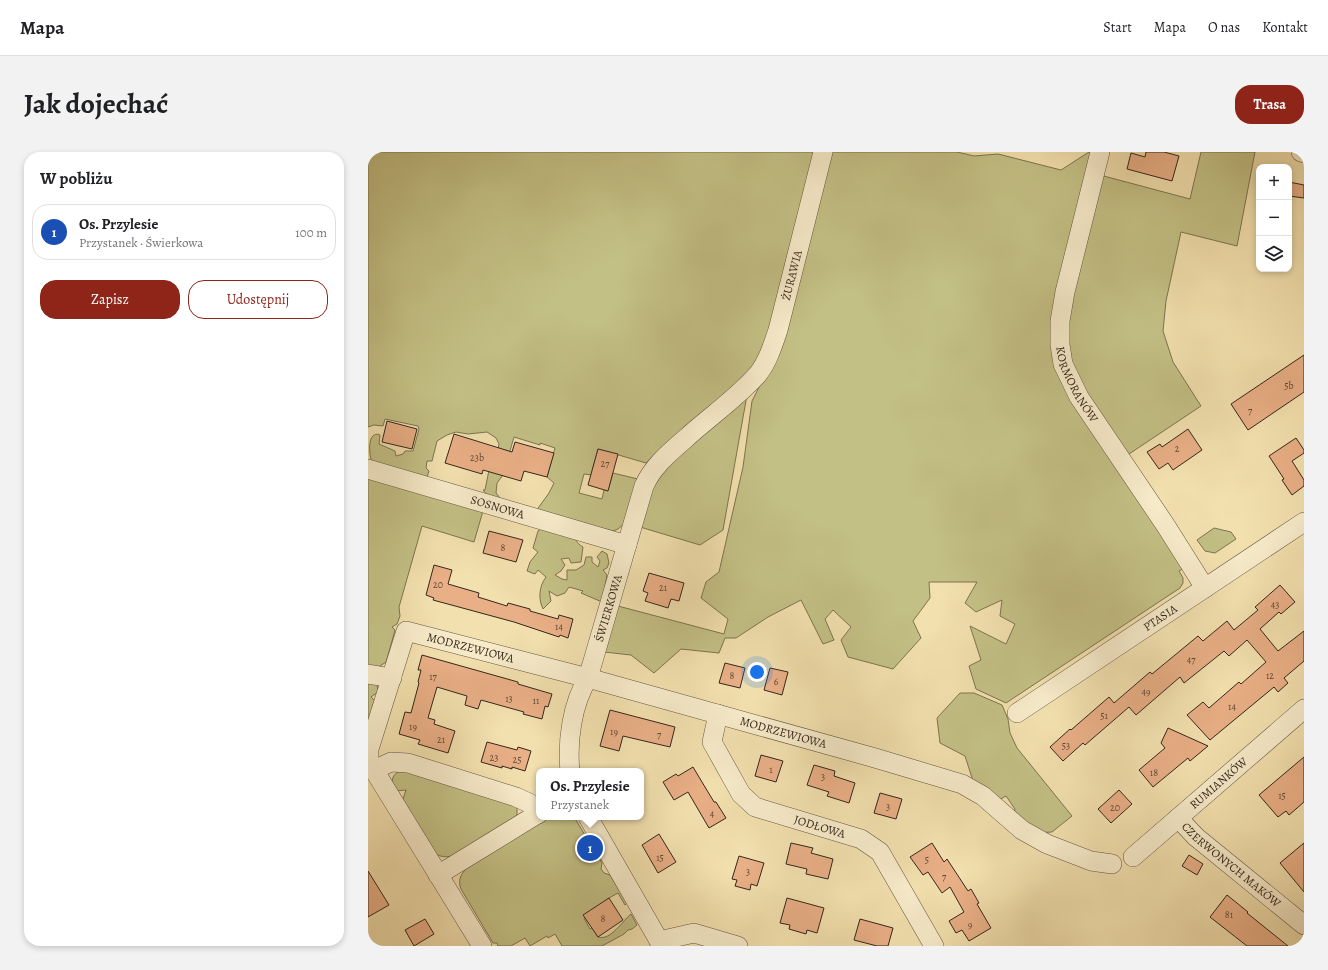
<!DOCTYPE html>
<html lang="pl">
<meta charset="utf-8">
<style>
:root{--surface:#fff;--page:#f2f2f2;--text:#202124;--muted:#757577;--line:#e0e0e0;--accent:#8f2418}
body{margin:0;font-family:Alegreya,serif;background:var(--page);color:var(--text)}
.controls{position:absolute;right:12px;top:12px;display:grid;overflow:hidden;border-radius:8px;box-shadow:0 2px 6px #0003}
.controls button{width:36px;height:36px;display:grid;place-items:center;padding:0;border:0;border-bottom:1px solid var(--line);background:var(--surface);color:var(--text);font:20px sans-serif}
.you{position:absolute;left:389px;top:520px;width:14px;height:14px;margin:-10px;border:3px solid #fff;border-radius:50%;background:#1a73e8;box-shadow:0 0 0 6px #1a73e833}
.badge{display:grid;place-items:center;width:26px;height:26px;border-radius:50%;background:var(--accent);color:#fff;font-size:13px;font-weight:700}
.pin{position:absolute;translate:-50% -50%;border:2px solid #fff;box-shadow:0 1px 4px #0006}
.popup{position:absolute;left:168px;top:616px;width:108px;height:52px;box-sizing:border-box;display:grid;place-content:center;border-radius:8px;background:var(--surface);filter:drop-shadow(0 1px 3px #0005);font-size:13px;white-space:nowrap;color:var(--muted)}
.popup b{font-size:15px;color:var(--text)}
.popup::after{content:'';position:absolute;left:50%;top:100%;margin-left:-8px;border:8px solid transparent;border-top-color:var(--surface)}
.list{margin:0;padding:0;list-style:none}
h2{display:flex;justify-content:space-between;align-items:center;height:52px;margin:0;padding:0 16px;font-size:17px}
h2 small{font-size:13px;font-weight:400;color:var(--muted)}
.list li{display:grid;grid-template-columns:26px 1fr auto;gap:12px;align-items:center;box-sizing:border-box;height:56px;margin:0 8px 8px;padding:0 8px;border:1px solid var(--line);border-radius:16px}
.list b{display:block;font-size:15px;white-space:nowrap}
.list p{margin:0;font-size:13px;white-space:nowrap;color:var(--muted)}
.list em{font-size:13px;font-style:normal;color:var(--muted)}
.actions{display:flex;gap:8px;padding:12px 16px}
.actions a{flex:1;padding:9px 0;border:1px solid var(--accent);border-radius:16px;text-align:center;font-size:14px;color:var(--accent)}
.actions .main{background:var(--accent);color:#fff}
.icon{flex:none;width:22px;height:22px;fill:none;stroke:currentColor;stroke-width:2;stroke-linecap:round;stroke-linejoin:round}
.map{position:relative;flex:none;width:936px;height:794px;overflow:hidden;border-radius:16px}
header{display:flex;align-items:center;gap:24px;box-sizing:border-box;height:56px;padding:0 20px;background:var(--surface);border-bottom:1px solid var(--line)}
header strong{font-size:19px}
nav{display:flex;gap:22px;margin-inline-start:auto;font-size:14px}
.intro{display:flex;align-items:center;justify-content:space-between;box-sizing:border-box;height:96px;padding:0 24px}
h1{margin:0;font-size:28px}
.button{padding:10px 18px;border-radius:16px;background:var(--accent);color:#fff;font-size:14px;font-weight:700}
main{display:flex;gap:24px;padding:0 24px}
aside{flex:1;background:var(--surface);border-radius:16px;box-shadow:0 2px 6px #0003}
.map>svg:first-child{display:block}
.green{fill:#c3c085;stroke:#7c7450}
.building{fill:#e9af86;stroke:#34271c}
.lines{fill:none;stroke-linecap:round;stroke-linejoin:round}
.minor-casing{stroke:#645540;stroke-width:20}
.minor{stroke:#f7ebca;stroke-width:19}
.labels{text-anchor:middle;stroke-width:3.5;stroke-linejoin:round;paint-order:stroke}
.number-label{font-size:10px;fill:#614936}
.street-label{font-size:12px;fill:#34271c;stroke:#f7ebca}
</style>
<header>
<strong>Mapa</strong>
<nav><a>Start</a><a>Mapa</a><a>O nas</a><a>Kontakt</a></nav>
</header>
<div class="intro"><h1>Jak dojechać</h1><a class="button">Trasa</a></div>
<main>
<aside>
<h2>W pobliżu<small></small></h2>
<ul class="list">
<li><span class="badge" style="background:#1a4fb4">1</span><div><b>Os. Przylesie</b><p>Przystanek · Świerkowa</p></div><em>100 m</em></li>
</ul>
<div class="actions"><a class="main">Zapisz</a><a>Udostępnij</a></div>
</aside>
<div class="map">
<svg width="936" height="794" viewBox="0 0 936 794">
<rect width="100%" height="100%" fill="#f2e0ae"/>
<filter id="stains"><feTurbulence type="fractalNoise" baseFrequency=".005" numOctaves="4"/><feColorMatrix values="0 0 0 0 .2 0 0 0 0 .09 0 0 0 0 .02 0 0 0 .5 -.17"/></filter>
<radialGradient id="worn" r=".72"><stop offset=".6" stop-color="#630" stop-opacity="0"/><stop offset="1" stop-color="#630" stop-opacity=".3"/></radialGradient>
<g class="green">
<path d="M 0,0 L 447,0 L 399,192 L 379,222 L 278,311 L 230,297 L 223,323 L 216,322 L 211,341 L 234,347 L 236,338 L 240,338 L 245,321 L 270,327 L 256,372 L 250,377 L 245,379 L 168,359 L 181,341 L 186,331 L 179,325 L 187,296 L 172,291 L 172,293 L 146,285 L 135,323 L 129,331 L 128,341 L 132,346 L 129,348 L 120,344 L 115,338 L 117,338 L 121,318 L 128,310 L 131,292 L 128,286 L 119,280 L 100,282 L 88,280 L 79,283 L 69,289 L 64,309 L 59,309 L 58,316 L 61,319 L 58,328 L 4,310 C 0,300 0,278 12,283 L 11,292 L 27,299 L 28,304 L 35,302 L 37,299 L 45,299 L 51,277 L 50,274 L 17,267 L 15,274 L 6,273 L 0,275 Z"/>
<polygon points="461,0 589,0 606,4 630,2 693,18 721,0 725,0 683,180 816,416 811,419 815,426 815,431 812,436 638,551 608,537 601,514 613,508 602,474 638,492 647,472 632,464 634,448 608,460 597,451 609,430 561,430 562,446 545,469 553,486 525,517 480,505 473,488 483,475 465,458 457,467 466,488 455,492 433,448 400,465 368,486 357,486 351,501 313,497 286,521 263,503 236,500 250,454 356,482 360,467 333,446 338,430 351,420 375,315 384,249 416,186"/>
<polygon points="833,0 887,0 869,94 813,80 798,149 795,179 805,210 833,254 758,304 705,220 697,188 700,152 732,23 822,47"/>
<polygon points="379,243 355,378 332,393 272,375 278,347 300,311"/>
<polygon points="0,321 115,359 106,390 54,374 31,455 32,464 29,472 24,475 27,478 26,482 18,510 9,516 0,517"/>
<path d="M 174,376 L 203,379 C 206,385 208,391 215,395 L 213,410 L 203,411 L 201,406 L 193,407 L 197,413 L 193,419 L 187,423 L 194,427 L 199,428 L 199,418 L 208,418 L 216,413 L 218,405 L 224,405 L 224,410 L 230,415 L 232,409 L 229,405 L 234,399 L 239,402 L 241,411 L 239,416 L 235,418 L 239,423 L 234,450 L 213,441 L 215,439 L 201,435 L 197,441 L 189,444 L 181,439 L 183,449 L 175,457 C 170,447 171,434 178,425 L 170,418 L 167,422 L 159,419 L 162,410 L 170,400 L 165,396 L 170,379 Z"/>
<polygon points="846,376 863,380 868,387 847,401 837,399 829,388"/>
<polygon points="0,527 9,532 10,540 3,545 7,549 0,574"/>
<polygon points="592,541 606,541 634,553 640,567 642,581 649,596 704,664 684,680 666,681 644,667 647,657 638,644 629,649 606,632 597,604 572,591 569,566"/>
<path d="M 37,618 L 149,653 L 149,664 L 88,703 C 80,705 75,706 68,702 L 34,650 L 38,638 L 27,639 L 24,631 C 24,623 29,619 37,618 Z"/>
<path d="M 182,665 L 206,665 L 234,711 L 233,717 L 236,721 L 242,723 L 259,751 L 257,753 L 250,741 L 241,746 L 216,766 L 222,777 L 224,776 L 230,785 C 243,789 254,769 263,762 L 269,773 L 264,777 L 260,778 L 256,782 L 234,794 L 194,794 L 187,782 L 180,786 L 179,784 L 162,794 L 157,786 L 143,794 L 130,794 L 129,791 L 125,791 L 93,737 C 90,729 92,723 98,717 Z"/>
</g>
<g class="building">
<polygon points="778,0 796,0 811,4 804,29 759,17 763,1 777,5"/>
<polygon points="921,30 936,33 936,46 921,44"/>
<polygon points="936,203 936,240 880,278 863,252"/>
<polygon points="19,269 49,277 44,297 14,290"/>
<polygon points="820,277 834,298 805,318 800,311 791,317 779,300 792,292 794,295"/>
<polygon points="86,282 144,300 147,290 186,301 179,325 156,319 153,329 115,318 114,322 77,311"/>
<polygon points="928,286 936,298 936,301 924,309 936,328 936,334 924,343 914,328 916,327 901,304"/>
<polygon points="230,297 250,302 240,339 220,333"/>
<polygon points="121,379 155,388 148,410 115,401"/>
<polygon points="66,413 84,418 80,432 111,441 110,445 139,454 140,451 162,457 162,459 190,467 191,463 205,467 200,486 192,483 191,485 146,470 65,448 66,446 58,443"/>
<polygon points="281,421 316,431 311,449 303,447 300,456 277,449 280,441 275,439"/>
<polygon points="912,433 927,450 913,462 911,460 892,477 910,499 936,479 936,509 916,526 920,531 910,540 906,535 842,588 819,563 835,550 841,556 871,530 873,532 898,510 879,488 861,504 856,499 816,531 812,525 768,563 761,555 717,593 715,591 695,609 682,595 702,577 703,578 741,545 746,551 782,520 784,522 830,484 835,489 859,469 866,478 890,458 887,455"/>
<polygon points="54,503 150,530 150,532 184,542 180,555 177,554 174,567 155,562 156,560 113,548 110,557 97,553 99,544 69,535 60,566 67,568 66,572 87,579 80,601 50,592 52,588 31,582 37,560 43,561 51,531 50,530 53,518 50,518"/>
<polygon points="357,511 377,516 372,536 351,531"/>
<polygon points="402,516 420,520 414,543 396,538"/>
<polygon points="242,558 307,575 302,595 255,584 251,599 232,594"/>
<polygon points="800,576 840,594 822,609 820,606 785,635 771,618 797,596 793,591"/>
<polygon points="119,590 149,598 150,595 163,599 157,619 144,615 144,617 134,614 134,616 113,610"/>
<polygon points="393,603 415,609 408,630 387,624"/>
<polygon points="936,605 936,650 921,663 918,659 910,665 891,643"/>
<polygon points="446,613 467,619 466,624 487,631 481,651 459,644 461,640 439,633"/>
<polygon points="325,615 346,650 348,650 358,666 341,676 320,640 306,648 295,630 308,622 310,624"/>
<polygon points="751,638 764,652 743,671 730,657"/>
<polygon points="512,641 534,647 528,667 506,661"/>
<polygon points="291,682 308,710 290,721 274,693"/>
<polygon points="423,691 445,696 443,701 465,707 460,727 438,722 439,717 418,712"/>
<polygon points="564,691 576,710 579,707 600,739 603,737 611,751 609,752 623,776 601,789 594,778 588,781 581,769 596,760 582,735 574,741 560,720 555,723 542,705"/>
<polygon points="936,691 936,740 912,711"/>
<polygon points="821,703 835,712 829,723 814,714"/>
<polygon points="371,704 396,711 389,734 383,732 382,738 367,734 369,728 364,727"/>
<polygon points="0,719 21,753 0,765"/>
<polygon points="859,743 880,760 879,761 920,794 879,794 842,765"/>
<polygon points="241,746 255,768 230,785 215,763"/>
<polygon points="419,746 456,756 449,781 439,778 438,782 421,777 422,773 412,771"/>
<polygon points="57,767 66,782 46,794 37,778"/>
<polygon points="492,767 525,776 520,794 509,794 486,788"/>
</g>
<g class="lines">
<defs>
<g id="minor">
<path id="s1" d="M 732,0 L 697,140 L 692,169 L 692,193 L 695,212 L 711,245 L 798,374 L 837,436"/>
<polyline points="933,0 936,1"/>
<path id="s2" d="M 0,317 L 259,393"/>
<polyline points="0,522 24,526"/>
<path id="s3" d="M 649,561 L 936,370"/>
<path id="s4" d="M 350,562 L 344,590 L 373,642 L 387,655 L 493,687 L 512,700 L 566,794"/>
<polyline points="6,618 23,610 40,611 148,645 161,651 170,662"/>
<path id="s5" d="M 202,619 C 199,589 204,552 220,526 L 276,334 C 285,314 301,301 317,287 C 341,265 369,246 390,222 C 400,209 405,193 410,178 L 455,0"/>
<polyline points="220,665 294,794"/>
<path id="s6" d="M 810,666 L 828,685 L 936,773"/>
<path id="s7" d="M 765,705 L 936,557"/>
<polyline points="70,723 171,661"/>
<polyline points="291,789 326,781 370,794"/>
<path id="s8" d="M 114,794 L 6,618 L 1,608 L 1,597 L 38,479 L 220,526 L 507,606 L 594,632 L 615,644 L 654,678 L 679,692 L 723,709 L 744,712"/>
</g>
</defs>
<use href="#minor" class="minor-casing"/>
<use href="#minor" class="minor"/>
</g>
<g class="labels">
<g class="number-label">
<text x="921" y="237">5b</text>
<text x="882" y="262">7</text>
<text x="809" y="300">2</text>
<text x="109" y="309">23b</text>
<text x="237" y="315">27</text>
<text x="135" y="399">8</text>
<text x="70" y="436">20</text>
<text x="295" y="439">21</text>
<text x="907" y="456">43</text>
<text x="191" y="478">14</text>
<text x="823" y="511">47</text>
<text x="364" y="527">8</text>
<text x="902" y="527">12</text>
<text x="65" y="528">17</text>
<text x="408" y="533">6</text>
<text x="778" y="543">49</text>
<text x="141" y="550">13</text>
<text x="168" y="552">11</text>
<text x="864" y="558">14</text>
<text x="736" y="567">51</text>
<text x="45" y="578">19</text>
<text x="246" y="583">19</text>
<text x="291" y="586">7</text>
<text x="73" y="591">21</text>
<text x="698" y="597">53</text>
<text x="126" y="609">23</text>
<text x="149" y="611">25</text>
<text x="403" y="621">1</text>
<text x="786" y="624">18</text>
<text x="455" y="628">3</text>
<text x="914" y="647">15</text>
<text x="520" y="658">3</text>
<text x="747" y="659">20</text>
<text x="344" y="665">4</text>
<text x="292" y="709">15</text>
<text x="559" y="711">5</text>
<text x="380" y="723">3</text>
<text x="576" y="728">7</text>
<text x="861" y="766">81</text>
<text x="235" y="770">8</text>
<text x="602" y="776">9</text>
</g>
<g class="street-label">
<text dy="4" stroke="none"><textPath href="#s5" startOffset="562">ŻURAWIA</textPath></text>
<text dy="4" stroke="none"><textPath href="#s1" startOffset="241">KORMORANÓW</textPath></text>
<text dy="4" stroke="none"><textPath href="#s2" startOffset="135">SOSNOWA</textPath></text>
<text dy="4" stroke="none"><textPath href="#s5" startOffset="169">ŚWIERKOWA</textPath></text>
<text dy="4" stroke="none"><textPath href="#s3" startOffset="172">PTASIA</textPath></text>
<text dy="4" stroke="none"><textPath href="#s8" startOffset="419">MODRZEWIOWA</textPath></text>
<text dy="4" stroke="none"><textPath href="#s8" startOffset="743">MODRZEWIOWA</textPath></text>
<text dy="4" stroke="none"><textPath href="#s7" startOffset="113">RUMIANKÓW</textPath></text>
<text dy="4" stroke="none"><textPath href="#s4" startOffset="175">JODŁOWA</textPath></text>
<text dy="4" stroke="none"><textPath href="#s6" startOffset="71">CZERWONYCH MAKÓW</textPath></text>
</g>
</g>
<rect width="100%" height="100%" filter="url(#stains)"/>
<rect width="100%" height="100%" fill="url(#worn)"/>
</svg>
<div class="controls">
<button>+</button>
<button>−</button>
<button><svg class="icon" aria-label="layers" viewBox="0 0 24 24"><path d="M12 4l9 5-9 5-9-5zM3 14l9 5 9-5"/></svg></button>
</div>
<div class="you"></div>
<div class="pin badge" style="left:222px;top:696px;background:#1a4fb4">1</div>
<div class="popup"><b>Os. Przylesie</b>Przystanek</div>
</div>
</main>
